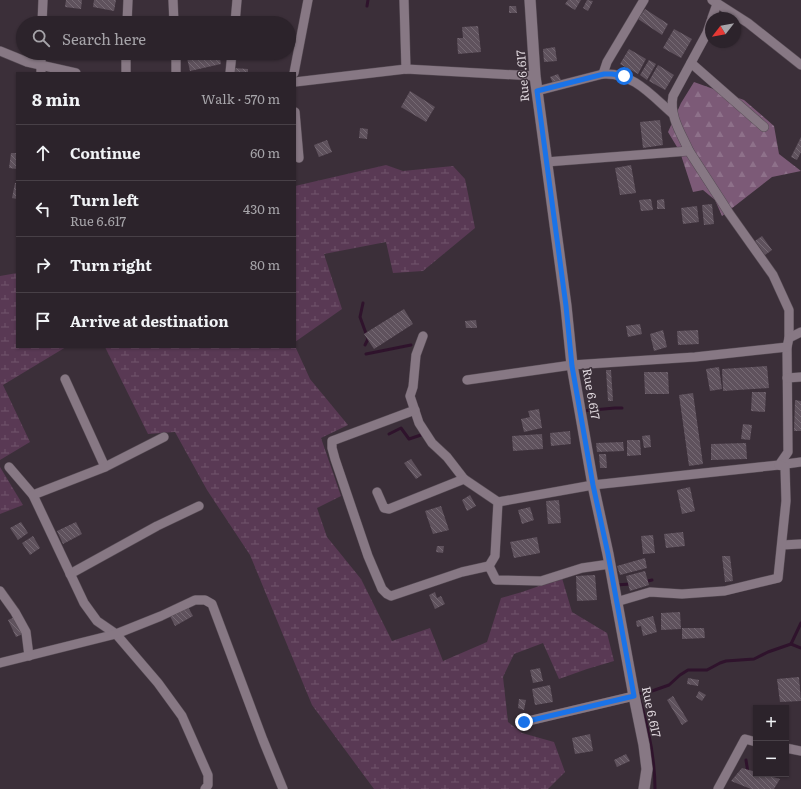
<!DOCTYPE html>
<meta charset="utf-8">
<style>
:root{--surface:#2c232b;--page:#382f37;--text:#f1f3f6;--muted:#a6a4a9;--line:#484047}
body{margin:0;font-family:Literata,serif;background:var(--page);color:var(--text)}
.controls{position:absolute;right:12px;bottom:12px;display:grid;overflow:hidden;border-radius:0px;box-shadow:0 1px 3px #0004}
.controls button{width:36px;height:36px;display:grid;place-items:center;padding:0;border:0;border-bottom:1px solid var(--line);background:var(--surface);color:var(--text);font:20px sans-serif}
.compass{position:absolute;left:705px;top:12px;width:36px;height:36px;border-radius:50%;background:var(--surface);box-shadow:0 1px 3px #0004;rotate:239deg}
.stop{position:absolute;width:12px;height:12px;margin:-9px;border:3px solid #1a73e8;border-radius:50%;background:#fff}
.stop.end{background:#1a73e8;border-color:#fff;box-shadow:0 1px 4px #0008}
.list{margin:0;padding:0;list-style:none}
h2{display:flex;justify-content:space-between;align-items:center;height:52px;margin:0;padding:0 16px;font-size:17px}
h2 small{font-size:13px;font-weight:400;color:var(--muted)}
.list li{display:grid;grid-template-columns:26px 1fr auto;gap:12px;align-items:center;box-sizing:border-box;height:56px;padding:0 16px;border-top:1px solid var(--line)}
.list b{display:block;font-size:15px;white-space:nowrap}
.list p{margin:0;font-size:13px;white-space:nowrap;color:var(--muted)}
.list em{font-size:13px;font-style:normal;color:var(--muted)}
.icon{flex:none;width:22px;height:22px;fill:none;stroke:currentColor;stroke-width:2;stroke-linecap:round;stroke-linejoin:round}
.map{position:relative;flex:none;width:801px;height:789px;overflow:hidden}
.search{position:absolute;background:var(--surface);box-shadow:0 1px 3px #0004;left:16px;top:16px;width:280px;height:44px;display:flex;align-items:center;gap:10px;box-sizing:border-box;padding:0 14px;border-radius:22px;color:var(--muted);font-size:15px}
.panel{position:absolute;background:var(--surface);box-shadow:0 1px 3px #0004;left:16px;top:72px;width:280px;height:276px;border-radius:0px}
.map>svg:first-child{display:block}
.forest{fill:url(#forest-firs)}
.wetland{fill:url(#wetland-marsh)}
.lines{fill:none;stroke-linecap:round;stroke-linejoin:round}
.stream{stroke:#2f132c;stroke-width:3}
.building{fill:url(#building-back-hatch)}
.minor-casing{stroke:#574c55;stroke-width:10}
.tertiary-casing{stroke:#574c55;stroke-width:12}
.minor{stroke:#877884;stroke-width:9}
.tertiary{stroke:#877884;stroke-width:11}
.route{stroke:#1a73e8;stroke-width:5}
.labels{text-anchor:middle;stroke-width:3;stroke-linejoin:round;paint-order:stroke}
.street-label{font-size:12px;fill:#ded6dc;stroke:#3b2f39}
</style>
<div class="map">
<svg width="801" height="789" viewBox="0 0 801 789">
<defs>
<pattern id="forest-firs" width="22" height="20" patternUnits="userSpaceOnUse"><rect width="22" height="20" fill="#7c5a77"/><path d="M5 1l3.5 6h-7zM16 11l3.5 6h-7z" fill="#8e718a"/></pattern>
<pattern id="wetland-marsh" width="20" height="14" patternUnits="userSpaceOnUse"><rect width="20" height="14" fill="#593954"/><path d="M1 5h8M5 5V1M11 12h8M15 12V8" fill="none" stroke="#70556c"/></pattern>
<pattern id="building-back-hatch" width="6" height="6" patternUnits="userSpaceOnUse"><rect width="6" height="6" fill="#5f525d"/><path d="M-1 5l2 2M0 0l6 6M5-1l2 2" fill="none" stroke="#766a74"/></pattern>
</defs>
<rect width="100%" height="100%" fill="#3b2f39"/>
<polygon class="forest" points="694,82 744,100 774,126 779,154 801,171 772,177 722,216 715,200 703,190 693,192 680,152 668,132 681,103"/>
<g class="wetland">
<polygon points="386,165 403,171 453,166 465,179 475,228 423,271 393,273 386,242 324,254 342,309 295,342 295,186"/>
<polygon points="17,273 17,347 66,347 3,385 30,442 0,460 0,276"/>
<polygon points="295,346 310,379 348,425 321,438 341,496 317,508 327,537 361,579 392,641 430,628 443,661 487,642 501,598 522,592 562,578 572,612 607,633 614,661 587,669 559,679 543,643 514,654 503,677 508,722 522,733 554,742 565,772 548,789 374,789 312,705 250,555 207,490 175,432 148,434 105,347 295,347"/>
<polygon points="0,467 23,505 0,514"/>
</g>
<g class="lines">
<g class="stream">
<polyline points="367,6 368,0"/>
<polyline points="363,303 360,317 368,339 365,345"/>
<polyline points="366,354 411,345"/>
<polyline points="582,411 615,408 622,408"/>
<polyline points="389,434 401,428 409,439 424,434"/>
<polyline points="644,582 652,580"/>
<polyline points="616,585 630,584"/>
<polyline points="791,644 801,623"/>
<polyline points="746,760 748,773"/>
<path d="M 655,789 C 655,757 648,725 638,694 L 652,691 L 669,685 L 680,675 L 688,670 L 707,670 L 720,663 L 726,661 L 754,659 L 768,652 L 791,644 L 801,648"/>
</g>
</g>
<g class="building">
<polygon points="66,0 82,0 81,9 65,7"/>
<polygon points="94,0 116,0 114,11 93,7"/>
<polygon points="568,0 581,0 575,10 565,4"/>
<polygon points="587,0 593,1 588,11 583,8"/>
<polygon points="509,6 516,6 517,13 509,13"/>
<polygon points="645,9 668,24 662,35 638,19"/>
<polygon points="478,26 481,52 458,54 457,38 463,38 462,27"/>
<polygon points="674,29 692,39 681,58 663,48"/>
<polygon points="555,47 557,61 544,62 543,49"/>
<polygon points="629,49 646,59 638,74 620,64"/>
<polygon points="208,53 219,53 221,64 190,71 187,58"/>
<polygon points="649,60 656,64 647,80 640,75"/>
<polygon points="658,65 674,75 665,90 649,81"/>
<polygon points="233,68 248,69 248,73 233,73"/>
<polygon points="558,74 561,80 553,83 550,77"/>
<polygon points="410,91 435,107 426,122 401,107"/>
<polygon points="660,120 663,145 643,148 640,122"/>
<polygon points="360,128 368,129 367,139 359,138"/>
<polygon points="801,137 801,152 797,160 791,157"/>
<polygon points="327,140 332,152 319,157 314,145"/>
<polygon points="11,153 17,153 17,169 9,168"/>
<polygon points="631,165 636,193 620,195 615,168"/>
<polygon points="15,183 17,183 17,199 12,198"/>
<polygon points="651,199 653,210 641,211 639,200"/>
<polygon points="664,199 665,209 657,209 657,200"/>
<polygon points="712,204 714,224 704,225 702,205"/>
<polygon points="697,206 699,222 683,224 681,208"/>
<polygon points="762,236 772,250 765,255 755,241"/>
<polygon points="404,309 413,324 374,349 364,334"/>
<polygon points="476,320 477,328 466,328 465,321"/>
<polygon points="640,324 642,334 628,337 626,326"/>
<polygon points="663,330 667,347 654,351 650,334"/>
<polygon points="698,330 699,344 678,345 677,331"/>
<polygon points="767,366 769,388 723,391 722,369"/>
<polygon points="719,367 722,389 710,391 706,369"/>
<polygon points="606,370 611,370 613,401 608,401"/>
<polygon points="644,372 668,372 669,394 645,394"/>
<polygon points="752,392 766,392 765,412 751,411"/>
<polygon points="693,393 703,464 689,466 679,395"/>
<polygon points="795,400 801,401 801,431 794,431"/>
<polygon points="539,409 542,428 524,432 521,419 530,417 528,411"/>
<polygon points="743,424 752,425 750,440 741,439"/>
<polygon points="570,431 571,444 551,446 550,433"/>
<polygon points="542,434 543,449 513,451 512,436"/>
<polygon points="650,435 651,447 644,448 642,436"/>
<polygon points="627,440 640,440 641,455 627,456"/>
<polygon points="623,442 624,451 597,452 596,443"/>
<polygon points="746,443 747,459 711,460 711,444"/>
<polygon points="599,454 606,454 607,468 600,468"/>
<polygon points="411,459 422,475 416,479 404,463"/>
<polygon points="690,487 695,511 682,514 677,490"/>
<polygon points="470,495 476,506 467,511 462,500"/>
<polygon points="559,500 561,523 548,524 546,501"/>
<polygon points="441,506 449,530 433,534 425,511"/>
<polygon points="530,507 534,520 522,524 518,510"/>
<polygon points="21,522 28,533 18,540 10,528"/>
<polygon points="76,522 82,534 63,544 57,531"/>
<polygon points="683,532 685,546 666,548 664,534"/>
<polygon points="653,535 655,553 643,554 641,536"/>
<polygon points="33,536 40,548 30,555 22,543"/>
<polygon points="537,537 540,553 514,558 510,542"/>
<polygon points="437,546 444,546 443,553 436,552"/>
<polygon points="722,556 730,556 733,581 725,582"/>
<polygon points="645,558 647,568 620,575 617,566"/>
<polygon points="645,571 649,585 630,591 626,576"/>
<polygon points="595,575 597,600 577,601 576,576"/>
<polygon points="435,592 437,598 441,596 445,604 435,609 429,595"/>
<polygon points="188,607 193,616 175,626 170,616"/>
<polygon points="680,612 681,629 661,630 661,613"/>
<polygon points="17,616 25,633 16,637 8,620"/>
<polygon points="653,616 657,632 643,636 641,626 637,627 636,621"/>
<polygon points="682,628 704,628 705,638 682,639"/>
<polygon points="540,668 543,681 533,683 530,670"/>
<polygon points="799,677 801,701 780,702 777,679"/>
<polygon points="688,678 699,680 698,686 687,684"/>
<polygon points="550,685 553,702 535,705 532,689"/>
<polygon points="699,691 706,695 702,701 696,697"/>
<polygon points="673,696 688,721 682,725 667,700"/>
<polygon points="519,699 526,700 524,710 518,708"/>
<polygon points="590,734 593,751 575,754 572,738"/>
<polygon points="626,754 630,761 617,767 614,760"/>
<polygon points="742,768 756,772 756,774 763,774 780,779 774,789 751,789 731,781"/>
</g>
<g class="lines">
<defs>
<g id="minor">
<polyline points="173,0 174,23"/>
<polyline points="404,0 406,69"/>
<polyline points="712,0 748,23 801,65"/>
<polyline points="712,18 717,4"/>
<polyline points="42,23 43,0"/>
<polyline points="127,23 128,0"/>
<polyline points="235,23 237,0"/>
<polyline points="0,51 27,62 76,73"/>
<polyline points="176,53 176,73"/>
<polyline points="691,63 764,127"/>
<polyline points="41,73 41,53"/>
<polyline points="126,73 126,53"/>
<polyline points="230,73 232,53"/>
<polyline points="294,73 308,0"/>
<polyline points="603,74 607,62 644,0"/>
<polyline points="295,82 406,69 535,76"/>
<path d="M 537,91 L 603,74 C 633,72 652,96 673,114"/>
<polyline points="295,112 299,158"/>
<path d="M 689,151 C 681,133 669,116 673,96 L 707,33 L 711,21"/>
<polyline points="546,162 689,151 729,213 773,275 789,310 789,338"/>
<polyline points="423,336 416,355 413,387 410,396 419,423 432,443 447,457 464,479 498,502 593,485 779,465 788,452 787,347 789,338 801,332"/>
<polyline points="787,378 801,377"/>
<polyline points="65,379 105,467"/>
<polyline points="467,380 572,365 695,357 787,347"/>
<polyline points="415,410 332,441 332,448 335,459 368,556 382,589 387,594 391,596 462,572 489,566 496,580 541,581 582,568 610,564"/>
<polyline points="779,465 801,462"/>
<polyline points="9,467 33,495 84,603 97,621 116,634 158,683 182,716 208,775 208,785 205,789"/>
<polyline points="377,492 384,508 389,509 464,479"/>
<polyline points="33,495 105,467 164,437"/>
<polyline points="782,545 801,544"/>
<polyline points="489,566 495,556 498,502"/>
<polyline points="70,574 157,526 199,506"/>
<polyline points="0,591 15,612 26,632 29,656"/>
<polyline points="616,602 650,592 682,594 724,591 778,578 786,501 785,467 779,465"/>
<polyline points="0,663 116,634 161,616 195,600 205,600 212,604 263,740 283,789"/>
<polyline points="524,722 634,696"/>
<polyline points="786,748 801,751"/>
<polyline points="718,789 745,739 756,742"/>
</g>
<polyline id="tertiary" points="530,0 535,76 566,306 572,365 593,485 608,554 634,696 644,745 647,769 644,789"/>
</defs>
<use href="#minor" class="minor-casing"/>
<use href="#tertiary" class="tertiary-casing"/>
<use href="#minor" class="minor"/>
<use href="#tertiary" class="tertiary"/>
</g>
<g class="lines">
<polyline class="route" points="524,722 634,696 608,554 593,485 572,366 566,306 537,91 604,74 612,74 624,76"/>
</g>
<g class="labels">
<g class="street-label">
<text transform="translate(523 76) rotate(-95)" y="4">Rue 6.617</text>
<text transform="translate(591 394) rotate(80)" y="4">Rue 6.617</text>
<text transform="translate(651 712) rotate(78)" y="4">Rue 6.617</text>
</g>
</g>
</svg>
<div class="controls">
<button>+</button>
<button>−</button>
</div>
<svg class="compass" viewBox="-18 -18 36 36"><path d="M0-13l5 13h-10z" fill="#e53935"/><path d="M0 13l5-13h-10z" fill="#a6a4a9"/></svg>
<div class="stop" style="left:624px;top:76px"></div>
<div class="stop end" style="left:524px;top:722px"></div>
<div class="search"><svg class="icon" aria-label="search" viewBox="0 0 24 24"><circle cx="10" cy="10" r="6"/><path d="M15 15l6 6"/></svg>Search here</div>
<section class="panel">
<h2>8 min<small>Walk · 570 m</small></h2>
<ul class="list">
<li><svg class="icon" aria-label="ahead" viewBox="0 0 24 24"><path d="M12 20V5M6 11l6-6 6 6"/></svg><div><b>Continue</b></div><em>60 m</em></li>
<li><svg class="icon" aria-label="left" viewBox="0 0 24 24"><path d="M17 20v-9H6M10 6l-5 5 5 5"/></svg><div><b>Turn left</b><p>Rue 6.617</p></div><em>430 m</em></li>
<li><svg class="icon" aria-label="right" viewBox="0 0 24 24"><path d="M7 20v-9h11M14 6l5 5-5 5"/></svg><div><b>Turn right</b></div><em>80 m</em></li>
<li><svg class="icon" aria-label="arrive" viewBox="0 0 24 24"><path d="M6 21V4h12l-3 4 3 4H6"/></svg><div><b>Arrive at destination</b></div></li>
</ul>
</section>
</div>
